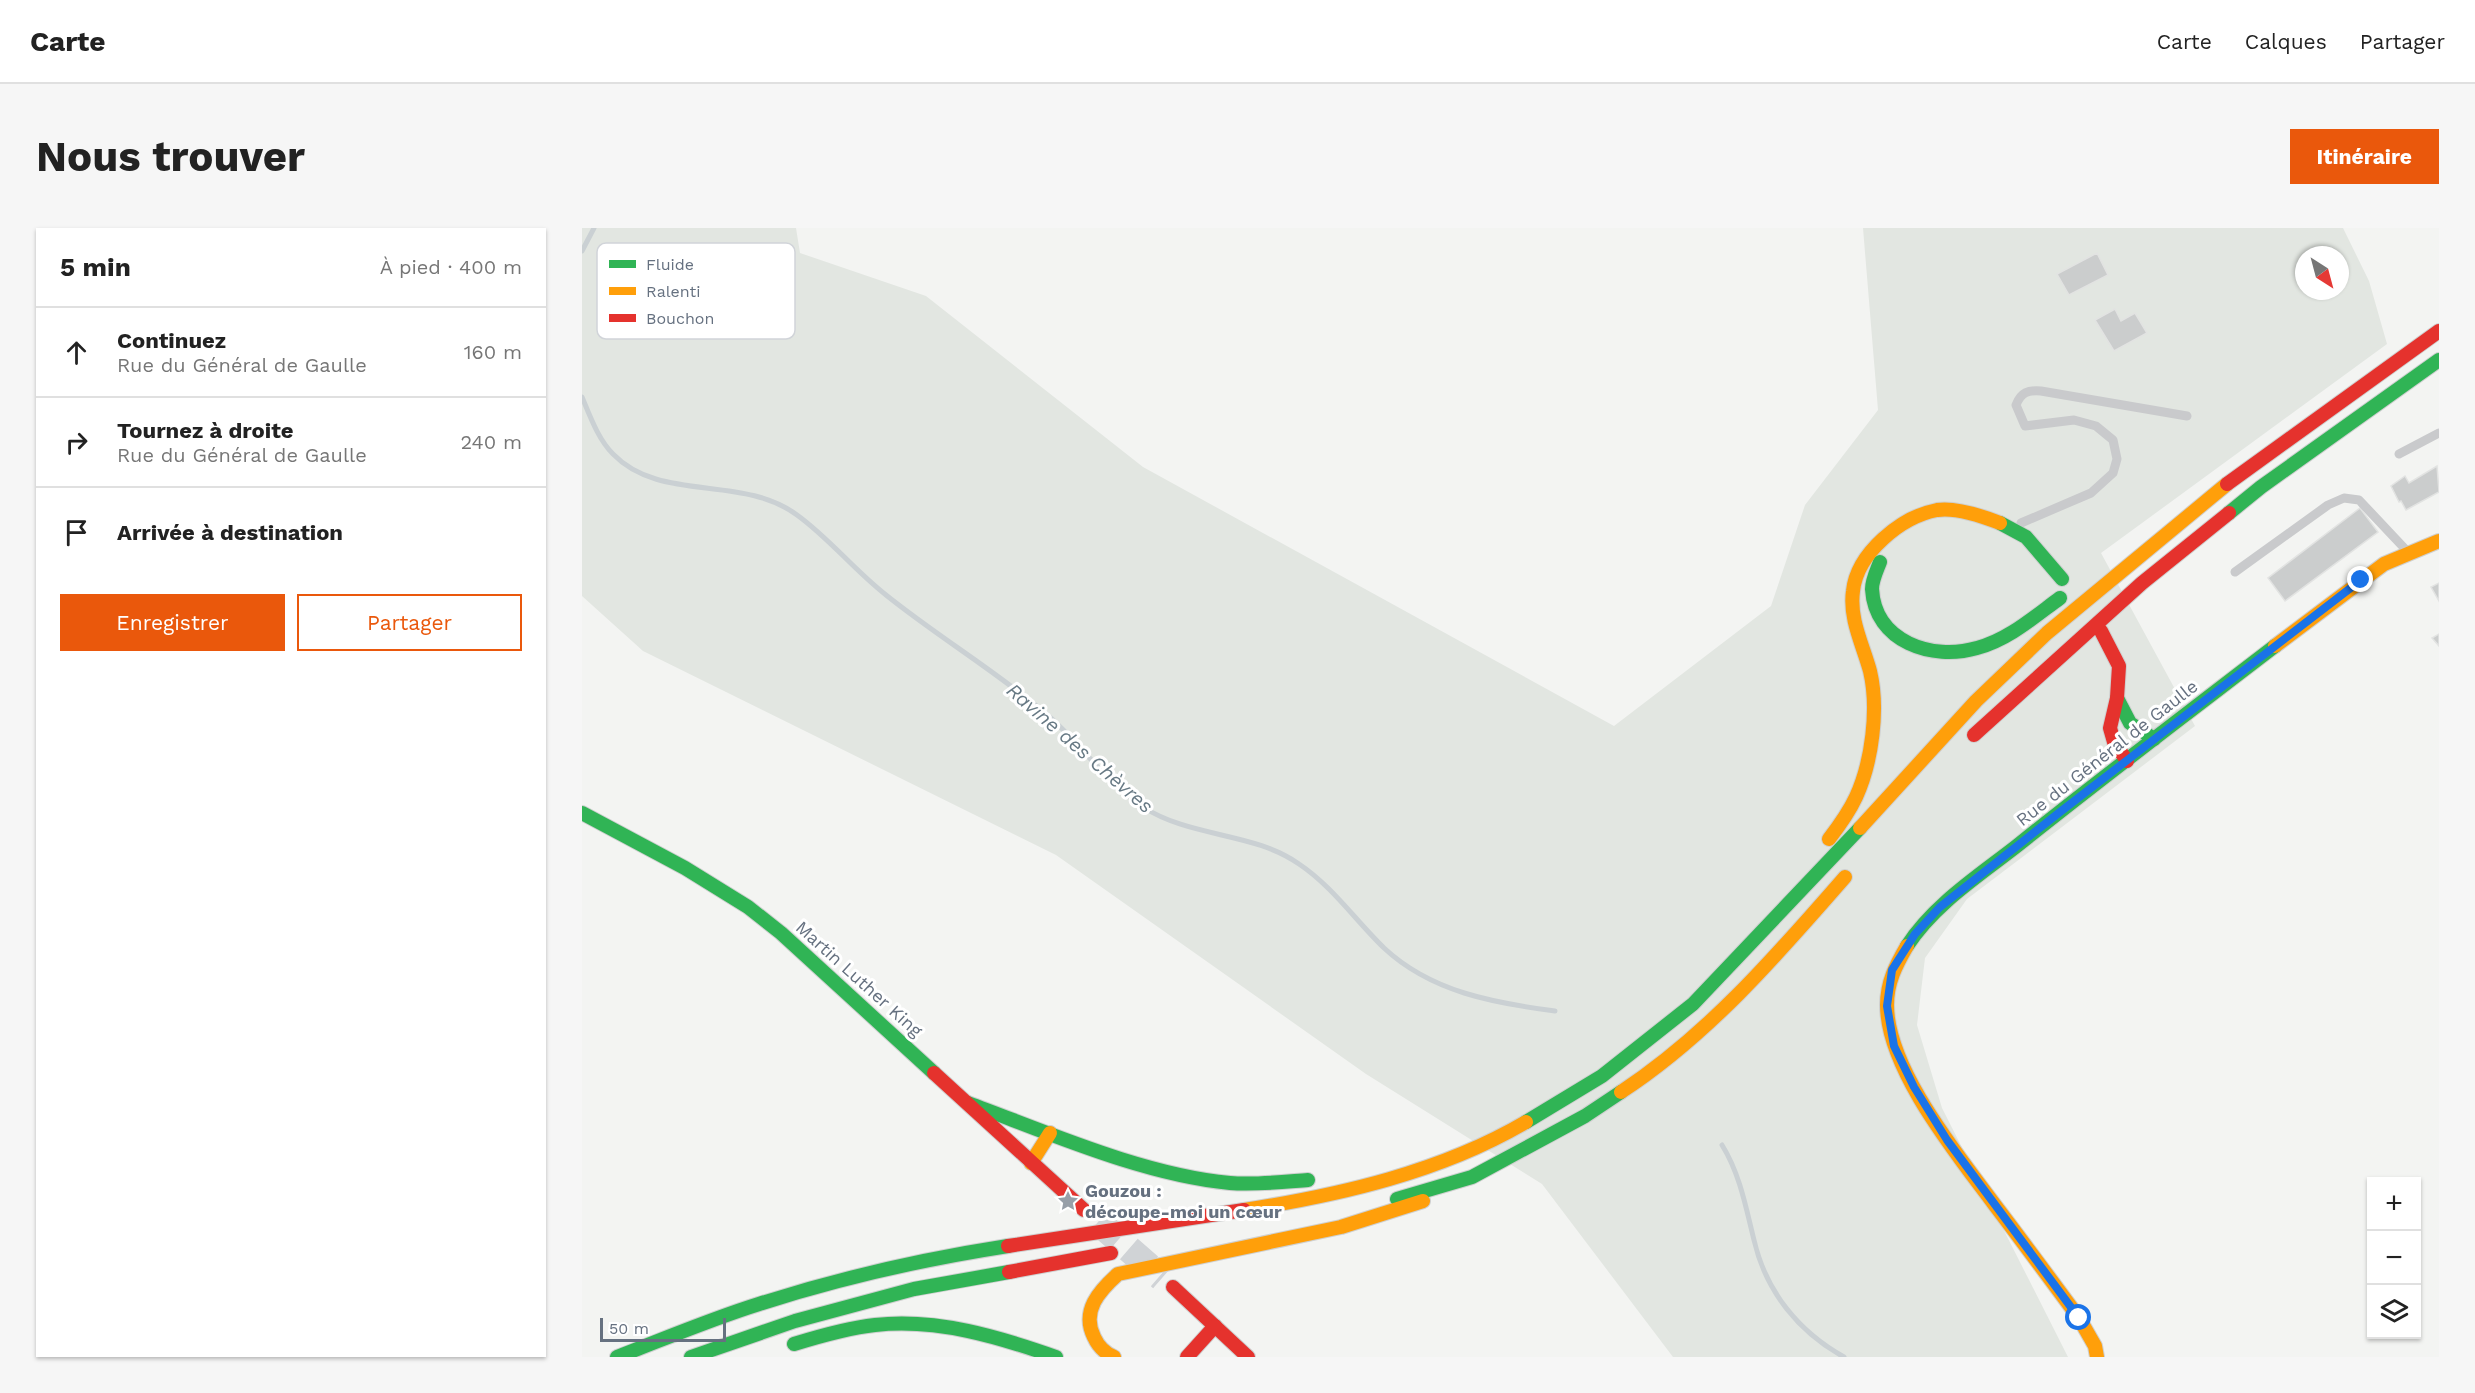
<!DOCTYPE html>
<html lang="fr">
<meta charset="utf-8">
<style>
:root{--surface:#fff;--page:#f6f6f6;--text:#222;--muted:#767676;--line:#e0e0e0;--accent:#ea580c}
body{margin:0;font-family:"Work Sans",sans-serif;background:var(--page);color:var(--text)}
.controls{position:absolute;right:18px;bottom:18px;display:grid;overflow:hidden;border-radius:0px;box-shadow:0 2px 4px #0004}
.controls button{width:54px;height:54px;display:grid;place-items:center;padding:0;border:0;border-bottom:2px solid var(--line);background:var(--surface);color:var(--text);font:30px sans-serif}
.compass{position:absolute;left:1713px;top:18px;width:54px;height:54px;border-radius:50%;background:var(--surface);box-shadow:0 2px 4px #0004;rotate:144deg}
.scale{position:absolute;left:18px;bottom:15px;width:126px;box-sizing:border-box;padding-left:6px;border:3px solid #667180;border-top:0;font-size:16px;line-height:21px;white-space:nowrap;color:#667180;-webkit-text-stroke:4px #fff;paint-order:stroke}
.stop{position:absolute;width:18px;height:18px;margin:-14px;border:4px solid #1a73e8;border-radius:50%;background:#fff}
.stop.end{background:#1a73e8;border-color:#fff;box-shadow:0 2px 6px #0008}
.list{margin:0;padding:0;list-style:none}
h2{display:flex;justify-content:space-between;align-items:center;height:78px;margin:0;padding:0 24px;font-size:26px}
h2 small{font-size:20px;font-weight:400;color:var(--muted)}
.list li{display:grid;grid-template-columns:39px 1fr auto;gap:18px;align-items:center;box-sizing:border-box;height:90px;padding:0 24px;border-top:2px solid var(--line)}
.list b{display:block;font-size:22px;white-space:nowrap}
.list p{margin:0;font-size:20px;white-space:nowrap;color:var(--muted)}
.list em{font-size:20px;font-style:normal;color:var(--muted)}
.actions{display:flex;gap:12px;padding:18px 24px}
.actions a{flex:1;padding:14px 0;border:2px solid var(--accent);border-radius:0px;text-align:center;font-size:21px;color:var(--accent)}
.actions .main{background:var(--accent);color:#fff}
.icon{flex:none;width:33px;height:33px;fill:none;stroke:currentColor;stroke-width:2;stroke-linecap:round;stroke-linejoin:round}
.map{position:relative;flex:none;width:1857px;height:1129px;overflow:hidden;border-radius:0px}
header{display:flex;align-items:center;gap:36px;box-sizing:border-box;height:84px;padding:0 30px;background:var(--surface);border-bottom:2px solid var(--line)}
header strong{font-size:28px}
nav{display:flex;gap:33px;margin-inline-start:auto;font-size:21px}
.intro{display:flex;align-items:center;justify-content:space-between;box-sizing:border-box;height:144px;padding:0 36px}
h1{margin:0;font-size:42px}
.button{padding:15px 27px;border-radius:0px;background:var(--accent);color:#fff;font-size:21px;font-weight:700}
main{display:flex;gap:36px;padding:0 36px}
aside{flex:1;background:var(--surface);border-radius:0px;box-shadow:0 2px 4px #0004}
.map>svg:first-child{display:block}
.green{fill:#e2e6e1;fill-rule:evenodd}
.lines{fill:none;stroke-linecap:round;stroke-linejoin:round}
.stream{stroke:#cad0d3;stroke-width:5}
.building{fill:#cbcdcd;stroke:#e2e3e2;stroke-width:1.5}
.secondary-tunnel{stroke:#d0d3d6;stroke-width:27;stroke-dasharray:27 14;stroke-linecap:butt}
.fast-casing{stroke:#cfd0d0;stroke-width:16}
.slow-casing{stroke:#cfd0d0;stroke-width:16}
.jam-casing{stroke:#cfd0d0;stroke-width:16}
.lane{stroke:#c9cacc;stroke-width:9}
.fast{stroke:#30b455;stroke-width:14}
.slow{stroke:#ff9f0a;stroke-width:14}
.jam{stroke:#e5322d;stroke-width:14}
.route{stroke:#1a73e8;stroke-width:8}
.labels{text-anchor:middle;stroke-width:6;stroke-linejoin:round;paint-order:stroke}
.street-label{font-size:18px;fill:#667180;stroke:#fff}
.poi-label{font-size:18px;font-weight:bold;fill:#667180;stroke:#fff;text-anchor:start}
.water-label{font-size:20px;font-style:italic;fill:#677984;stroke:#fff}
.key{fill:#fff;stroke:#d1d4d9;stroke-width:1.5}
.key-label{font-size:16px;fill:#667180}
</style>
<header>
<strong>Carte</strong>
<nav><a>Carte</a><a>Calques</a><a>Partager</a></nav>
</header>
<div class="intro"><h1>Nous trouver</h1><a class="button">Itinéraire</a></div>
<main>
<aside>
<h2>5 min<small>À pied · 400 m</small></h2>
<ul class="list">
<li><svg class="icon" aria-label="ahead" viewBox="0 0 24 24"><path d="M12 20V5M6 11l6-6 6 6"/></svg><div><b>Continuez</b><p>Rue du Général de Gaulle</p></div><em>160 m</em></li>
<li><svg class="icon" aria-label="right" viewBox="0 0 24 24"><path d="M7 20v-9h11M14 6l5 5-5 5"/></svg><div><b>Tournez à droite</b><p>Rue du Général de Gaulle</p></div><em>240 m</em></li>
<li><svg class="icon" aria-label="arrive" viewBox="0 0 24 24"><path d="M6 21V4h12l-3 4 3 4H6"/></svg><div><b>Arrivée à destination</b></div></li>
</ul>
<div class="actions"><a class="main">Enregistrer</a><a>Partager</a></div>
</aside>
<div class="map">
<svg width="1857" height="1129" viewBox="0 0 1857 1129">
<rect width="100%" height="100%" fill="#f3f4f2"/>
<path class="green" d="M 0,0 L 214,0 L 218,25 L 344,68 L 561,239 L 1032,498 L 1189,378 L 1223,277 L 1296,182 L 1281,0 L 1761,0 L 1787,53 L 1805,116 L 1519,325 L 1613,498 L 1385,671 L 1343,730 L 1335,797 L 1360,880 L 1486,1129 L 1091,1129 L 960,956 L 784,846 L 474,627 L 61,423 L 0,368 ZM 1722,27 L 1758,27 L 1758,63 L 1722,63 Z"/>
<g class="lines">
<g class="stream">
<polyline points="0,23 12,0"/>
<path d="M 0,169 C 8,188 16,211 31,226 C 78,275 160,246 215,287 C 247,310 272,342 304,367 C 355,408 412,442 462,484 C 497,513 523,554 561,579 C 609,610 672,604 717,636 C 750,658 774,693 802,720 C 849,764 912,775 973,783"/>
<path d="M 1140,917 C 1158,946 1164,980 1172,1012 C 1184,1064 1217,1104 1262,1129"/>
</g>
</g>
<g class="building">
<polygon points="1515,25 1526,47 1487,67 1475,46"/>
<polygon points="1533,81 1539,93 1553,85 1565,105 1532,123 1513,92"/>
<polygon points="1855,238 1857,264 1824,282 1819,273 1817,274 1809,258 1823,248 1827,255"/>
<polygon points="1778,280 1796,304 1703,373 1686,350"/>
<polygon points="1857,355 1857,373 1849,359"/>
<polygon points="1857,406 1857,418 1850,410"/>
</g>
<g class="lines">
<polyline class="secondary-tunnel" points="516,994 580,1050"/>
<defs>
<g id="fast">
<polyline points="1647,285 1679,259 1857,132"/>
<polyline points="1418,295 1444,309 1480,351"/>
<path d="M 1298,334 C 1295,342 1290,352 1290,361 C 1293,414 1350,433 1395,420 C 1426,412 1452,389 1478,370"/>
<polyline points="1535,470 1548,495 1572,511"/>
<polyline points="0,585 103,640 166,679 199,705 352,845"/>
<path d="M 1325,718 C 1352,676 1398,647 1436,617 C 1521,549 1607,484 1693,418"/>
<path d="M 386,875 C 467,905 562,947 648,955 C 674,957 700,954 726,952"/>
<polyline points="944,894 1020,848 1111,776 1278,600"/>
<polyline points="815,971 890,949 1003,888 1039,864"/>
<path d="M 212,1116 C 238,1108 265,1100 293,1097 C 355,1090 417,1109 474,1129"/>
<path d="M 35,1129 C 82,1111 129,1091 177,1076 C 258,1050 342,1031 426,1018"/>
<polyline points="109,1129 213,1093 332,1061 427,1044"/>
</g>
<g id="slow">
<polyline points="1693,418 1802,336 1857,313"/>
<polyline points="1278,600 1394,473 1465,405 1645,256"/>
<path d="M 1247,611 C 1257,598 1267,584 1274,569 C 1290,534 1297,481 1288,443 C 1281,417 1267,391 1271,363 C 1275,325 1319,289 1355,282 C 1374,279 1400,288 1418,295"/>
<path d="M 1325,718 C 1314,737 1305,754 1305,777 C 1305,841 1375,926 1412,976 C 1441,1014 1469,1052 1497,1090 L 1513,1118 L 1515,1129"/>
<path d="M 1039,864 C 1126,807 1195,727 1263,649"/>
<polyline points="449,935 468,905"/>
<path d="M 662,982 C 758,967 859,944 944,894"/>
<path d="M 532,1129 C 523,1125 516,1118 512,1109 C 499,1083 517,1063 536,1046 L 759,999 L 841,973"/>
</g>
<g id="jam">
<polyline points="1645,256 1857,103"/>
<polyline points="1519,403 1537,438 1535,470 1528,500 1532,514 1545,533"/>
<polyline points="1392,507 1560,355 1647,285"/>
<polyline points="352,845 502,982"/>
<polyline points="426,1018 662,982"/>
<polyline points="427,1044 529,1025"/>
<polyline points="591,1059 666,1129"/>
<polyline points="605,1129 633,1098"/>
</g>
</defs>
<use href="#fast" class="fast-casing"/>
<use href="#slow" class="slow-casing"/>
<use href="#jam" class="jam-casing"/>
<g class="lane">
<polyline points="1817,226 1857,205"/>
<path d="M 1439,295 L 1509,265 L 1531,245 L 1535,231 L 1531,212 L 1514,198 L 1492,192 L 1443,198 L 1434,177 C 1439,164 1446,162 1459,163 L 1605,188"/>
<polyline points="1653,344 1746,277 1762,270 1777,272 1825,323"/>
</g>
<use href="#fast" class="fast"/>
<use href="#slow" class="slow"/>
<use href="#jam" class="jam"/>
</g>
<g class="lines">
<polyline class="route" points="1497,1090 1365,912 1332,859 1312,818 1305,778 1310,742 1333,706 1358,679 1478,584 1779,352"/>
</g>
<defs>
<symbol id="sight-bare" viewBox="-9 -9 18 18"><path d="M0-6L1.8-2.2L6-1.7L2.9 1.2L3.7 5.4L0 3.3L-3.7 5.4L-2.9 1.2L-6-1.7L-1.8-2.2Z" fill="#979fa8" stroke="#fff" stroke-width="2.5" paint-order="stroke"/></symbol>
</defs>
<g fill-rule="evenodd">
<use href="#sight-bare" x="471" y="958" width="30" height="30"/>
</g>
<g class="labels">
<g class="street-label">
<text transform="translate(1525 525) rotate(-38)" y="6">Rue du Général de Gaulle</text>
<text transform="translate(277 751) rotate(42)" y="6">Martin Luther King</text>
</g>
<g class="poi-label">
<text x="503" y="969">Gouzou :<tspan x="503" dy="21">découpe-moi un cœur</tspan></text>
</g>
<g class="water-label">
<text transform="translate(498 520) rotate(41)" y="7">Ravine des Chèvres</text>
</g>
</g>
<rect x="15" y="15" width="198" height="96" rx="9" class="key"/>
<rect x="27" y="32" width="27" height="8" fill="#30b455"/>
<rect x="27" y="59" width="27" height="8" fill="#ff9f0a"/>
<rect x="27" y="86" width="27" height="8" fill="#e5322d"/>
<g class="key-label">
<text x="64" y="42">Fluide</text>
<text x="64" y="69">Ralenti</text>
<text x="64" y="96">Bouchon</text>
</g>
</svg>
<div class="controls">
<button>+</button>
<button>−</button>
<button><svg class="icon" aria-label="layers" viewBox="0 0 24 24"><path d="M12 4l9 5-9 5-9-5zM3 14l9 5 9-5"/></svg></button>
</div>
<svg class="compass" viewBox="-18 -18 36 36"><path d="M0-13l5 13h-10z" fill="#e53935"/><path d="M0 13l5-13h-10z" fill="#767676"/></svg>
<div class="scale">50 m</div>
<div class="stop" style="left:1497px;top:1090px"></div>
<div class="stop end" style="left:1779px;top:352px"></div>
</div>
</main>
